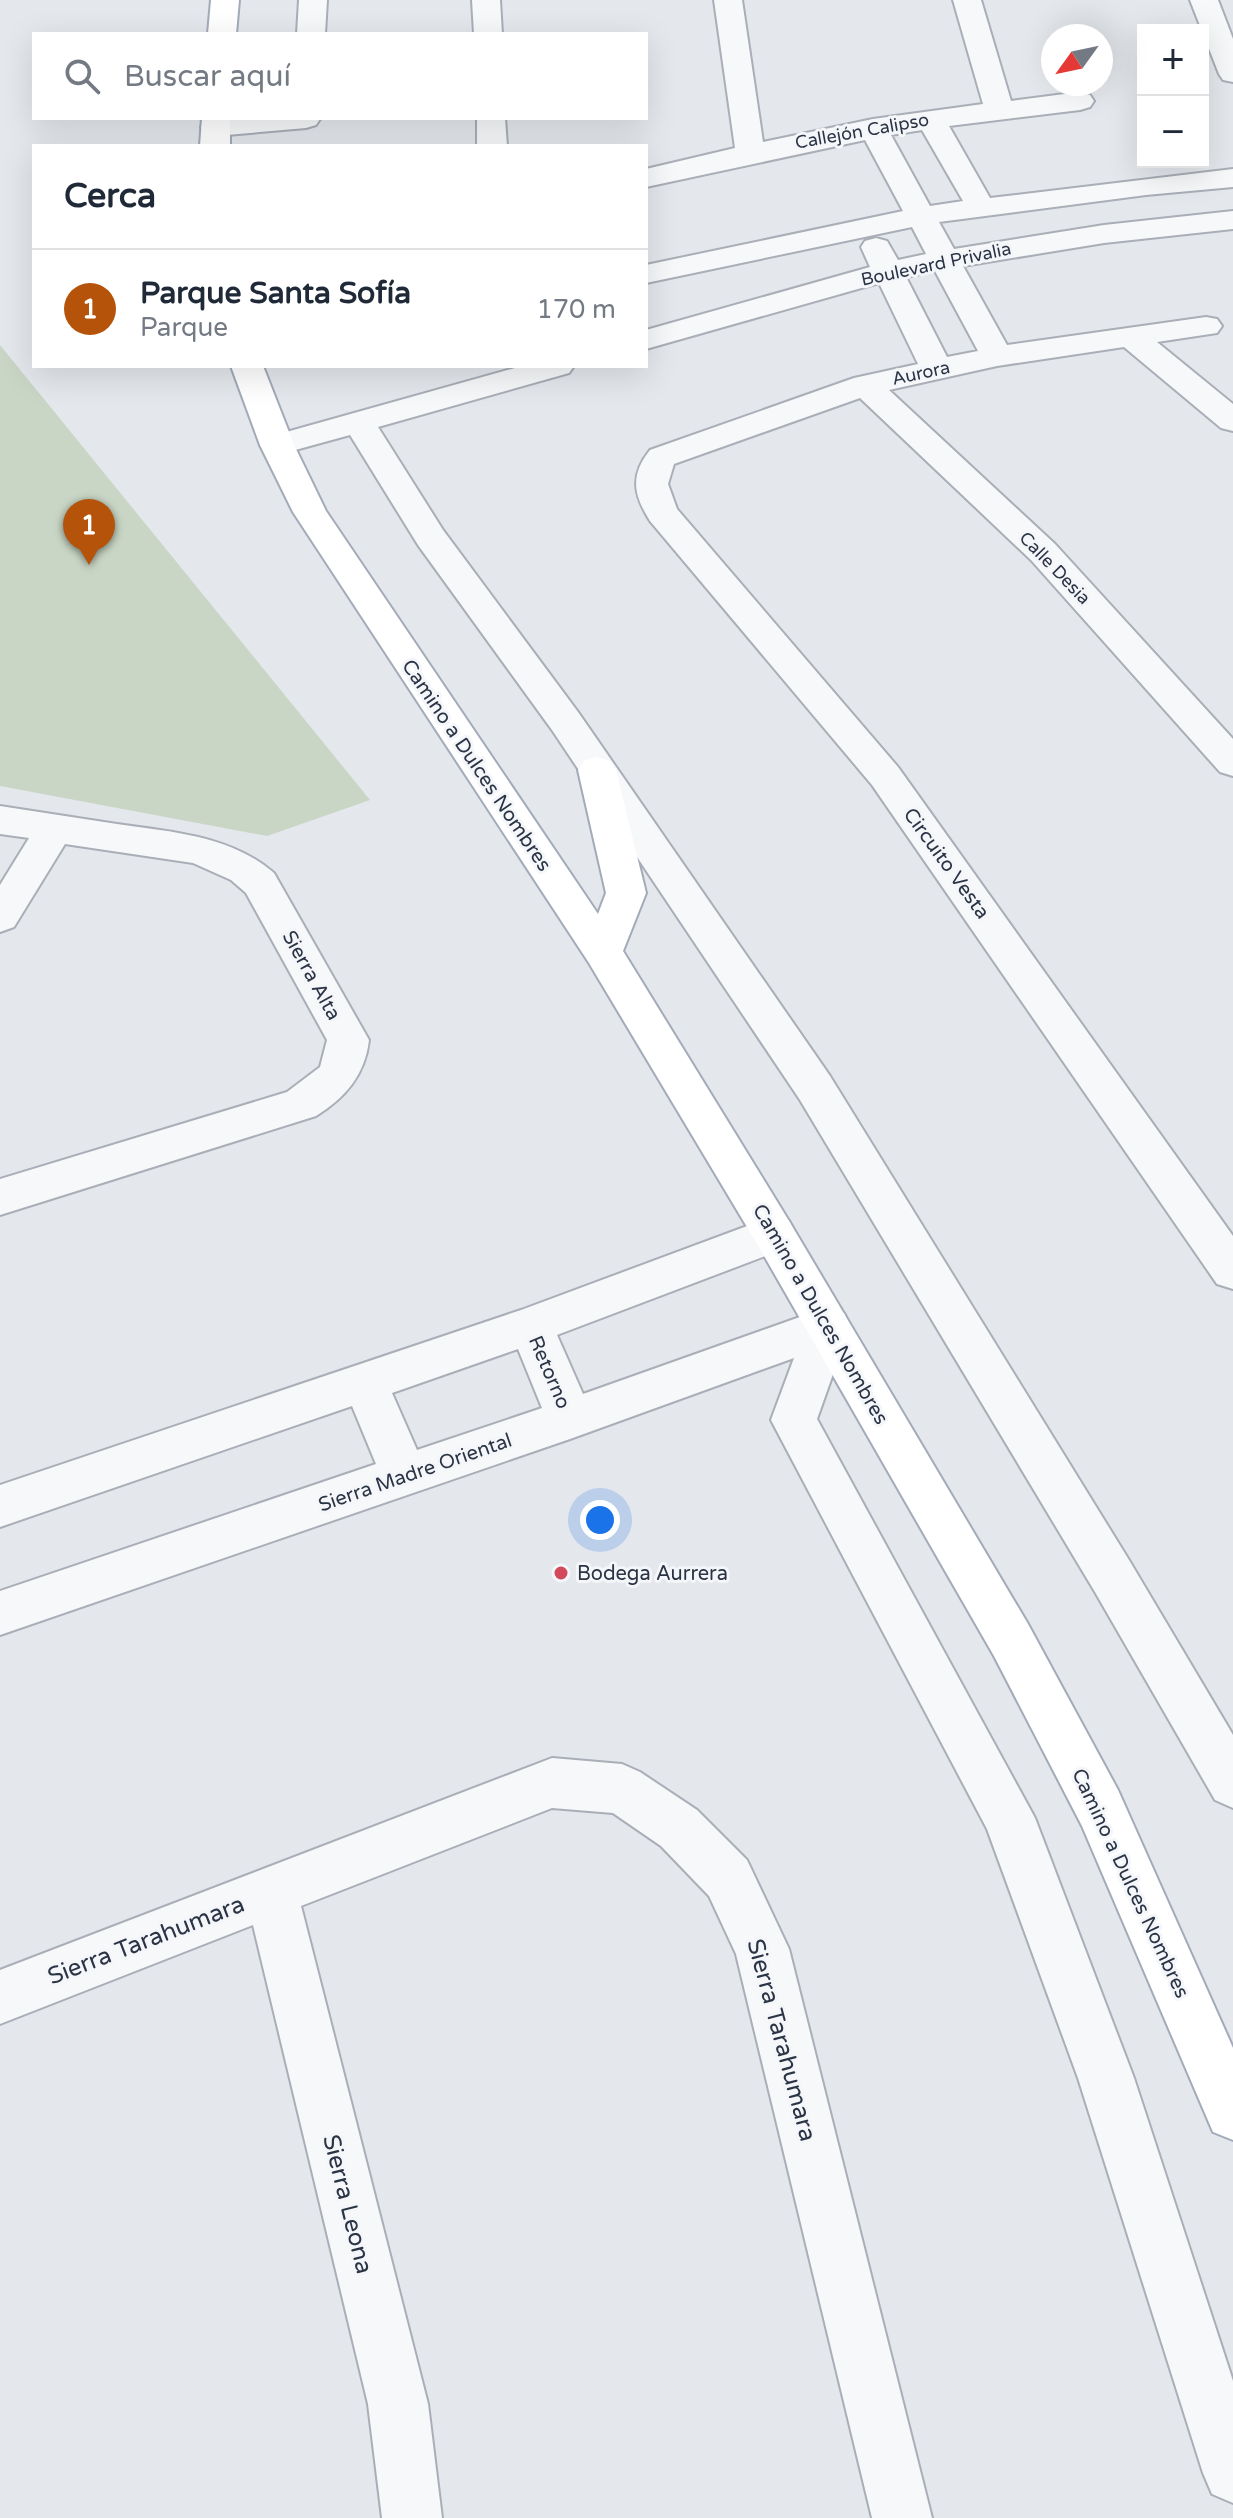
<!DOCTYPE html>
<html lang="es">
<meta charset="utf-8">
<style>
:root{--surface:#fff;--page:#f6f6f7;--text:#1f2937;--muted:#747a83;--line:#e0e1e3;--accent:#b45309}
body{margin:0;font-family:"Varela Round",sans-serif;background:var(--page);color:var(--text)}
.controls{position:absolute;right:24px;top:24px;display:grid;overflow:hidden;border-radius:0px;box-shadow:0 8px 32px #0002}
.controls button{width:72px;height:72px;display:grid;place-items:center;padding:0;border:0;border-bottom:2px solid var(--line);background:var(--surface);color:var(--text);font:40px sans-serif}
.compass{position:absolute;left:1041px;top:24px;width:72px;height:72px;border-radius:50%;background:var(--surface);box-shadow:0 8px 32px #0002;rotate:237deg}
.you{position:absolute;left:600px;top:1520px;width:28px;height:28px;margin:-20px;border:6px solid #fff;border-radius:50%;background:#1a73e8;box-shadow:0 0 0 12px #1a73e833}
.badge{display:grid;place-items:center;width:52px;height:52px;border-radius:50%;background:var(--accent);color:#fff;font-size:26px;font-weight:700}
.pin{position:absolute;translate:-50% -66px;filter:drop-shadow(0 2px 4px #0008)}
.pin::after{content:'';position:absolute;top:42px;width:28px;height:24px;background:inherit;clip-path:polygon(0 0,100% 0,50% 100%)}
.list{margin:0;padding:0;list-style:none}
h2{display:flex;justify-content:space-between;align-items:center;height:104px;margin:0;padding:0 32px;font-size:34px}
h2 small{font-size:26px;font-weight:400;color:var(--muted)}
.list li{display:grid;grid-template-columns:52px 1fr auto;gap:24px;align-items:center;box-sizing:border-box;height:120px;padding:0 32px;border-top:2px solid var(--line)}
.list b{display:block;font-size:30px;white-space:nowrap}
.list p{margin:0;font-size:26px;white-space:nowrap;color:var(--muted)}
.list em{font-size:26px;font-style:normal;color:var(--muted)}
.icon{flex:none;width:44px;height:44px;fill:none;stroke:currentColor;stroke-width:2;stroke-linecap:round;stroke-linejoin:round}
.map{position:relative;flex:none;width:1233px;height:2518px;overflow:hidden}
.search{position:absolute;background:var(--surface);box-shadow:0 8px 32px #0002;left:32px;top:32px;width:616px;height:88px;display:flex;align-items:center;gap:20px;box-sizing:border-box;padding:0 28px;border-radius:0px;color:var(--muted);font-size:30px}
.panel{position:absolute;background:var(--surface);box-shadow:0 8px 32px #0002;left:32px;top:144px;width:616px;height:224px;border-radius:0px}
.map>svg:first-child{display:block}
.green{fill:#c9d6c5}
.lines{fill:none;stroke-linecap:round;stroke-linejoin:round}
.minor-casing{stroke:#a9aeb7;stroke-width:4}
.major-casing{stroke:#a3abb8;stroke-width:4}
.minor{fill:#f7f8fa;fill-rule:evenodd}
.major{fill:#fff;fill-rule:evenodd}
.poi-dot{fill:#d1495b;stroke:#f4f6f9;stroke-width:3}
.labels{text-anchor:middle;stroke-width:6;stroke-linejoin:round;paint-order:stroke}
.far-street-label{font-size:18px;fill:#2b3445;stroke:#f4f6f9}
.street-label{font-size:20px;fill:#2b3445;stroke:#f4f6f9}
.poi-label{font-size:20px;fill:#2b3445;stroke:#f4f6f9;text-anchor:start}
.near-street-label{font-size:24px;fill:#2b3445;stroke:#f4f6f9}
</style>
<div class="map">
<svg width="1233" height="2518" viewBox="0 0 1233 2518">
<rect width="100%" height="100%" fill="#e4e7ec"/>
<polygon class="green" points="0,345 370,800 267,836 0,786"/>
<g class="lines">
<defs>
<g id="minor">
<polygon points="299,0 327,0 325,34 297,34"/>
<polygon points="472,0 500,0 502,34 474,34"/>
<path d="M 714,0 L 742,0 L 763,142 L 873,119 L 983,104 L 953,0 L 981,0 L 1011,101 L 1080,92 L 1090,95 L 1094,101 L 1090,107 L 1080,110 L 949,126 L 990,198 L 1233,169 L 1233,187 L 1146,195 L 939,222 L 954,249 L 1104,225 L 1233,211 L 1233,229 L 1104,243 L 963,266 L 1007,345 L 1206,317 L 1217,319 L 1222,326 L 1217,333 L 1157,342 L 1233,404 L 1233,431 L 1221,428 L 1124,347 L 997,366 L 889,390 L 1055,544 L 1233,739 L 1233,776 L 1220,772 L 1031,560 L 860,398 L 674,464 L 668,484 L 677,509 L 898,767 L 1233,1236 L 1233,1289 L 1217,1284 L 872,785 L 650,521 C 633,494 630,475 650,450 L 854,378 L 918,364 L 879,283 L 646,349 L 646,330 L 870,267 L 861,247 L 865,241 L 876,238 L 887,241 L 898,260 L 926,254 L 912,227 L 646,283 L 646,265 L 903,211 L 865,140 L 646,187 L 646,169 L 735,148 ZM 922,130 L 963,201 L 930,206 L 891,135 ZM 935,271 L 978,351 L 947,357 L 906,277 Z"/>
<polygon points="1190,0 1218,0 1233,39 1233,82 1223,80 1219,74"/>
<polygon points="219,118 320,118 320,119 316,125 306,128 215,136 205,133 201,127 205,121"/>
<polygon points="477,118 505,118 507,146 477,146"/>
<polygon points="522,366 574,366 569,373 378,427 443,530 578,712 830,1076 1129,1560 1233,1735 1233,1808 1215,1800 1095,1592 800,1100 552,730 418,545 350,435 277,455 265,452 260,445 265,438"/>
<path d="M 0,806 C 39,812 78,818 117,824 C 171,832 230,835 274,873 L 369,1040 C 365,1075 345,1098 316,1116 L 0,1215 L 0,1179 L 287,1092 L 320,1067 L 327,1040 L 246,893 L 231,880 L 193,863 L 65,844 L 14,927 L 0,932 L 0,885 L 29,838 L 0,834 Z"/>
<path d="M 774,1216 L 789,1221 L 796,1234 L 789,1247 L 557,1335 L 583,1394 L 828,1307 L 844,1313 L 850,1326 L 817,1419 L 1035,1818 L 1134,2078 L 1233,2381 L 1233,2503 L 1212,2494 L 1203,2473 L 1078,2078 L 987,1829 L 771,1420 L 794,1358 L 570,1439 L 0,1635 L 0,1591 L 376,1464 L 352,1406 L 0,1527 L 0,1485 L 521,1310 ZM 518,1349 L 542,1408 L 417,1450 L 392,1393 Z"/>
<polygon points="552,1758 622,1764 640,1772 697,1810 747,1860 789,1949 932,2518 872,2518 736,1954 709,1896 661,1846 613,1813 552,1808 301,1906 428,2404 442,2518 382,2518 368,2404 253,1925 0,2024 0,1970"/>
</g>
<g id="major">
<polygon points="211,0 239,0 236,34 208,34"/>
<polygon points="202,118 230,118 230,146 200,146"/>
<polygon points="231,366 263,366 294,445 326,511 598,914 606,893 578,770 584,761 597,757 610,761 616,770 646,893 623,951 789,1221 1028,1624 1118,1790 1233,2048 1233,2140 1213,2132 1082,1826 994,1656 759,1247 589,963 293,512 260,445"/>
</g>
</defs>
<use href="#minor" class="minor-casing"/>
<use href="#major" class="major-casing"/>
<use href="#minor" class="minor"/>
<use href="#major" class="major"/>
</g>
<circle class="poi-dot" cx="561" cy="1573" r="8"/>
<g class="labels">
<g class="far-street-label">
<text transform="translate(862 131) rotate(-10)" y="6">Callejón Calipso</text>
<text transform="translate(936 264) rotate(-12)" y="6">Boulevard Privalia</text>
<text transform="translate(921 373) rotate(-12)" y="6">Aurora</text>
<text transform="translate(1055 568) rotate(46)" y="6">Calle Desia</text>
</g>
<g class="street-label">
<text transform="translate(477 765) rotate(56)" y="7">Camino a Dulces Nombres</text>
<text transform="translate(947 863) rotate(54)" y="7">Circuito Vesta</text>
<text transform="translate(312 975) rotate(61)" y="7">Sierra Alta</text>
<text transform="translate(821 1314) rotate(60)" y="7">Camino a Dulces Nombres</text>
<text transform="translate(550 1372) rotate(67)" y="7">Retorno</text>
<text transform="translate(415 1472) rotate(-19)" y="7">Sierra Madre Oriental</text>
<text transform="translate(1131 1883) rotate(65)" y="7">Camino a Dulces Nombres</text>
</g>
<g class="poi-label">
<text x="577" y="1580">Bodega Aurrera</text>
</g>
<g class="near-street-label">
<text transform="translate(146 1940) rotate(-21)" y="8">Sierra Tarahumara</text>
<text transform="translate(782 2040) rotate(75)" y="8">Sierra Tarahumara</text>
<text transform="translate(348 2204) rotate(76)" y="8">Sierra Leona</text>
</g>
</g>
</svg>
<div class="controls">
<button>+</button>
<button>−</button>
</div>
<svg class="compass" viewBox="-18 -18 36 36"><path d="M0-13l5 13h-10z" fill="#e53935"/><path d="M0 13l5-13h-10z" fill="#747a83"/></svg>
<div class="you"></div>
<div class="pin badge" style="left:89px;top:565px">1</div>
<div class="search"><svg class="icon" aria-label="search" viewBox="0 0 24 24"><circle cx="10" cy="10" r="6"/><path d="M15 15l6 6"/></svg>Buscar aquí</div>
<section class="panel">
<h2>Cerca<small></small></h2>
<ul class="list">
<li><span class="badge">1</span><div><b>Parque Santa Sofía</b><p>Parque</p></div><em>170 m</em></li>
</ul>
</section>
</div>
